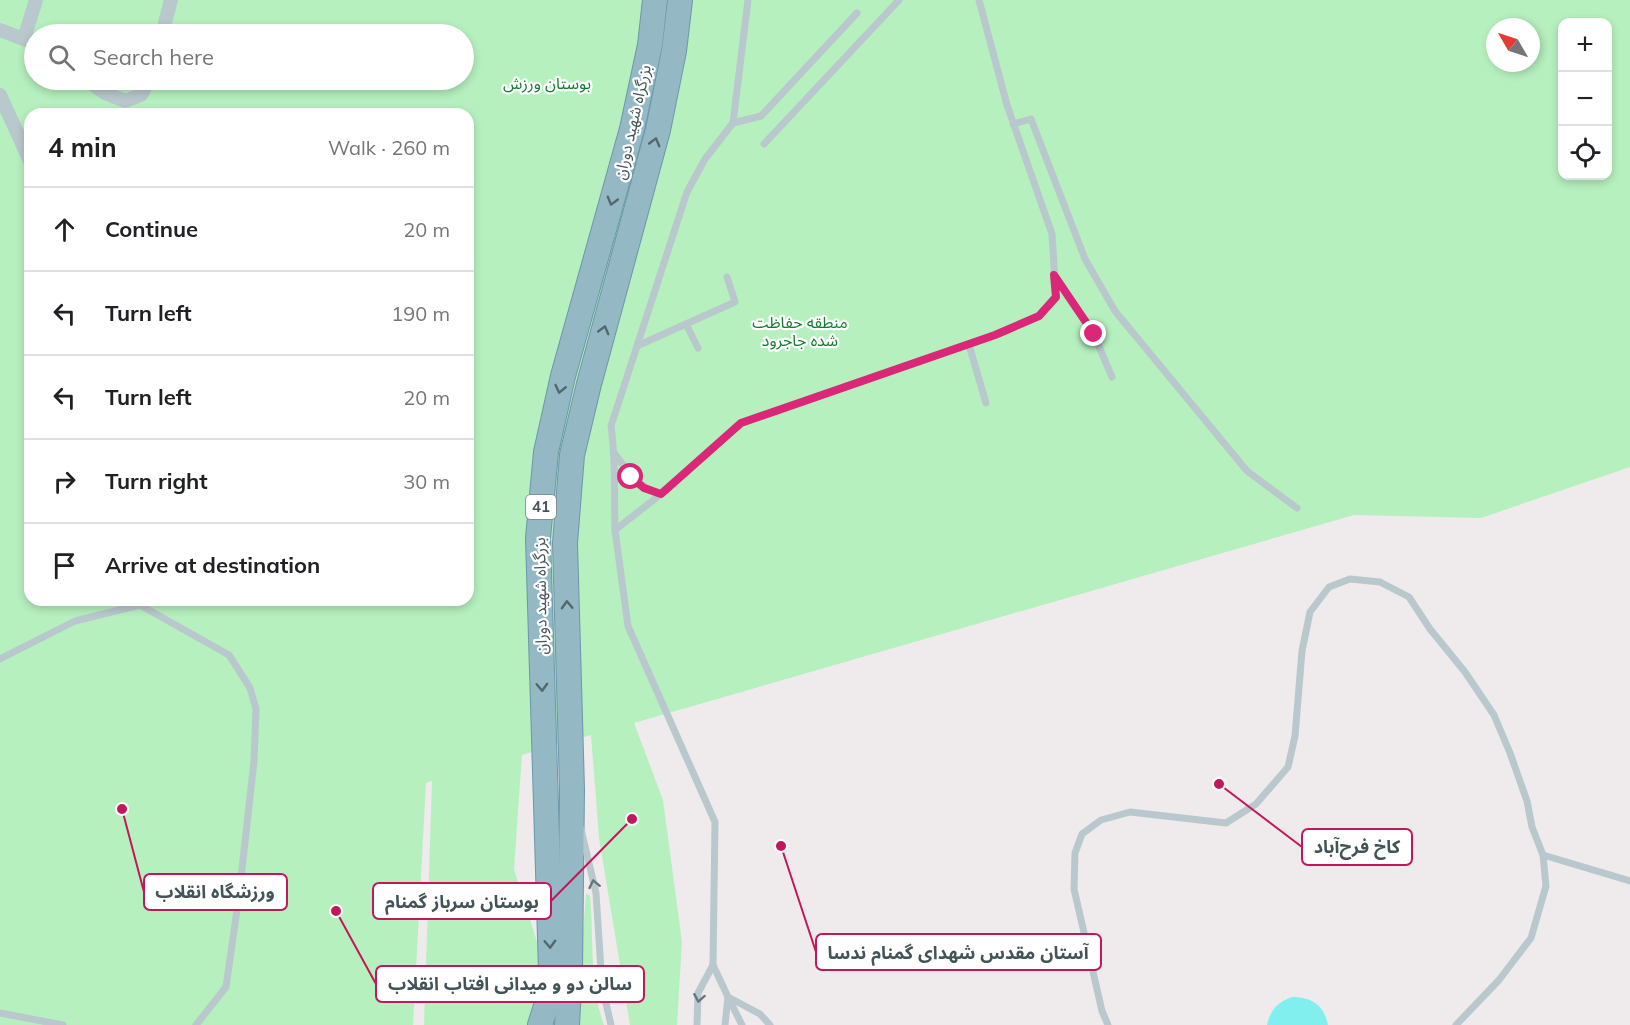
<!DOCTYPE html>
<meta charset="utf-8">
<style>
:root{--surface:#fff;--page:#f6f6f6;--text:#202124;--muted:#757577;--line:#e0e0e0}
body{margin:0;font-family:Mulish,"Noto Sans Arabic",sans-serif;background:var(--page);color:var(--text)}
.controls{position:absolute;right:18px;top:18px;display:grid;overflow:hidden;border-radius:12px;box-shadow:0 3px 9px #0003}
.controls button{width:54px;height:54px;display:grid;place-items:center;padding:0;border:0;border-bottom:2px solid var(--line);background:var(--surface);color:var(--text);font:30px sans-serif}
.compass{position:absolute;left:1486px;top:18px;width:54px;height:54px;border-radius:50%;background:var(--surface);box-shadow:0 3px 9px #0003;rotate:309deg}
.stop{position:absolute;width:18px;height:18px;margin:-14px;border:4px solid #db2777;border-radius:50%;background:#fff}
.stop.end{background:#db2777;border-color:#fff;box-shadow:0 2px 6px #0008}
.list{margin:0;padding:0;list-style:none}
h2{display:flex;justify-content:space-between;align-items:center;height:78px;margin:0;padding:0 24px;font-size:26px}
h2 small{font-size:20px;font-weight:400;color:var(--muted)}
.list li{display:grid;grid-template-columns:39px 1fr auto;gap:18px;align-items:center;box-sizing:border-box;height:84px;padding:0 24px;border-top:2px solid var(--line)}
.list b{display:block;font-size:22px;white-space:nowrap}
.list em{font-size:20px;font-style:normal;color:var(--muted)}
.icon{flex:none;width:33px;height:33px;fill:none;stroke:currentColor;stroke-width:2;stroke-linecap:round;stroke-linejoin:round}
.map{position:relative;flex:none;width:1630px;height:1025px;overflow:hidden}
.search{position:absolute;background:var(--surface);box-shadow:0 3px 9px #0003;left:24px;top:24px;width:450px;height:66px;display:flex;align-items:center;gap:15px;box-sizing:border-box;padding:0 21px;border-radius:33px;color:var(--muted);font-size:22px}
.panel{position:absolute;background:var(--surface);box-shadow:0 3px 9px #0003;left:24px;top:108px;width:450px;height:498px;border-radius:18px}
.map>svg:first-child{display:block}
.green{fill:#b6f0bf;fill-rule:evenodd}
.water{fill:#81efed}
.lines{fill:none;stroke-linecap:round;stroke-linejoin:round}
.trunk-casing{stroke:#6c97a9;stroke-width:26}
.service{stroke:#b9c8cc;stroke-width:7}
.minor{stroke:#b9c8cc;stroke-width:14}
.trunk{stroke:#94b8c4;stroke-width:24}
.oneway{stroke:#53686e}
.oneway2{stroke:#66777c}
.route{stroke:#db2777;stroke-width:8}
.labels{text-anchor:middle;stroke-width:4.5;stroke-linejoin:round;paint-order:stroke}
.shield{fill:#fff;stroke:#7b878b;stroke-width:1.5}
.shield-label{font-size:15px;font-weight:bold;fill:#435459}
.park-label{font-size:16px;fill:#127c30;stroke:#fff}
.street-label{font-size:16px;fill:#435459;stroke:#fff}
.leader{fill:none;stroke:#c2185b;stroke-width:2}
.callout-dot{fill:#c2185b;stroke:#fff;stroke-width:2}
.callout{fill:#fff;stroke:#c2185b;stroke-width:2}
.callout-label{font-size:18px;text-anchor:middle;font-weight:bold;fill:#435459}
</style>
<div class="map">
<svg width="1630" height="1025" viewBox="0 0 1630 1025">
<rect width="100%" height="100%" fill="#efebec"/>
<g class="green">
<path d="M 0,0 L 1630,0 L 1630,467 L 1481,518 L 1354,515 L 634,723 L 663,800 L 682,942 L 677,1025 L 630,1025 L 599,838 L 591,735 L 522,755 L 514,869 L 538,945 C 542,971 540,1002 528,1025 L 424,1025 L 432,781 L 426,783 L 413,1025 L 0,1025 ZM 1562,22 L 1608,22 L 1608,176 L 1562,176 ZM 1495,27 L 1531,27 L 1531,63 L 1495,63 ZM 34,34 L 464,34 L 464,80 L 34,80 ZM 30,114 L 468,114 L 468,600 L 30,600 Z"/>
<path d="M 586,894 L 590,895 C 594,938 589,984 604,1025 L 576,1025 Z"/>
</g>
<path class="water" d="M 1292,997 C 1312,997 1324,1005 1328,1025 L 1267,1025 C 1270,1010 1278,1002 1292,997 Z"/>
<g class="lines">
<defs>
<g id="trunk">
<polyline points="540,1025 548,1000 551,971 538,538 546,452 563,376 632,129 650,45 655,0"/>
<polyline points="567,1025 570,969 572,789 565,543 572,455 589,384 658,130 674,51 680,0"/>
</g>
</defs>
<use href="#trunk" class="trunk-casing"/>
<g class="service">
<polyline points="733,123 761,116 857,13"/>
<polyline points="1013,124 1031,119 1085,259 1115,311 1247,471 1297,508"/>
<polyline points="764,144 899,0"/>
<polyline points="1056,277 1094,335 1112,377"/>
<polyline points="686,324 698,348"/>
<polyline points="969,345 986,403"/>
<polyline points="637,346 735,302 727,277"/>
<path d="M 615,454 C 631,475 635,485 661,494"/>
<path d="M 615,530 C 614,496 616,461 611,426 L 687,192 L 705,159 L 733,123 L 748,0"/>
<polyline points="0,659 75,621 140,605 229,655 250,688 256,709 254,761 239,896 226,987 196,1025"/>
<polyline points="581,829 596,893 602,986 611,1025"/>
<polyline points="1543,855 1630,881"/>
<polyline points="713,965 715,822 628,626 615,530 665,491 741,423 995,335 1039,316 1056,297 1052,234 1007,105 979,0"/>
<polyline points="728,997 760,1014 770,1025"/>
<polyline points="728,997 742,1025"/>
<polyline points="0,1013 63,1025"/>
<polyline points="697,1025 698,993 713,965 728,997 725,1025"/>
<polyline points="1108,1025 1102,1011 1074,889 1075,853 1082,834 1101,820 1130,812 1226,823 1256,804 1288,767 1295,736 1302,651 1310,612 1329,587 1350,579 1380,582 1409,597 1430,629 1465,672 1494,715 1510,753 1527,801 1532,827 1543,855 1546,886 1531,938 1499,980 1456,1025"/>
</g>
<g class="minor">
<polyline points="0,30 34,43"/>
<polyline points="162,34 171,0"/>
<polyline points="24,39 36,0"/>
<polyline points="87,80 105,93 125,101 141,95 149,80"/>
<polyline points="0,95 30,161"/>
</g>
<use href="#trunk" class="trunk"/>
</g>
<defs><path id="oneway-chevron" d="M-2-3.5L2.5 0L-2 3.5" fill="none" stroke-width="1.6" stroke-linecap="round" stroke-linejoin="round" transform="scale(1.5)"/></defs>
<g class="oneway">
<use href="#oneway-chevron" transform="translate(655 142) rotate(-75)"/>
<use href="#oneway-chevron" transform="translate(612 201) rotate(106)"/>
<use href="#oneway-chevron" transform="translate(604 330) rotate(-75)"/>
<use href="#oneway-chevron" transform="translate(560 389) rotate(103)"/>
<use href="#oneway-chevron" transform="translate(567 605) rotate(-92)"/>
<use href="#oneway-chevron" transform="translate(542 687) rotate(88)"/>
<use href="#oneway-chevron" transform="translate(550 944) rotate(88)"/>
</g>
<g class="oneway2">
<use href="#oneway-chevron" transform="translate(594 884) rotate(-102)"/>
<use href="#oneway-chevron" transform="translate(699 998) rotate(100)"/>
</g>
<g class="lines">
<polyline class="route" points="631,477 644,488 661,494 741,423 995,335 1039,316 1056,297 1054,275 1094,334"/>
</g>
<g class="labels">
<rect class="shield" x="526" y="495" width="30" height="24" rx="4.5"/>
<g class="shield-label">
<text x="541" y="512">41</text>
</g>
<g class="park-label">
<text x="547" y="89">بوستان ورزش</text>
<text x="800" y="328">منطقه حفاظت<tspan x="800" dy="18">شده جاجرود</tspan></text>
</g>
<g class="street-label">
<text transform="translate(632 122) rotate(-77)" y="6">بزرگراه شهید دوران</text>
<text transform="translate(540 596) rotate(-91)" y="6">بزرگراه شهید دوران</text>
</g>
</g>
<path class="leader" d="M1219 784L1302 847M122 809L144 892M632 819L551 901M781 846L816 952M336 911L376 984"/>
<g class="callout-dot">
<circle cx="1219" cy="784" r="6"/>
<circle cx="122" cy="809" r="6"/>
<circle cx="632" cy="819" r="6"/>
<circle cx="781" cy="846" r="6"/>
<circle cx="336" cy="911" r="6"/>
</g>
<g class="callout">
<rect x="1302" y="829" width="110" height="36" rx="6"/>
<rect x="144" y="874" width="143" height="36" rx="6"/>
<rect x="373" y="883" width="178" height="36" rx="6"/>
<rect x="816" y="934" width="285" height="36" rx="6"/>
<rect x="376" y="966" width="268" height="36" rx="6"/>
</g>
<g class="callout-label">
<text x="1357" y="853">کاخ فرح‌آباد</text>
<text x="215" y="898">ورزشگاه انقلاب</text>
<text x="462" y="908">بوستان سرباز گمنام</text>
<text x="958" y="959">آستان مقدس شهدای گمنام ندسا</text>
<text x="510" y="990">سالن دو و میدانی افتاب انقلاب</text>
</g>
</svg>
<div class="controls">
<button>+</button>
<button>−</button>
<button><svg class="icon" aria-label="locate" viewBox="0 0 24 24"><circle cx="12" cy="12" r="6"/><path d="M12 2v4M12 18v4M2 12h4M18 12h4"/></svg></button>
</div>
<svg class="compass" viewBox="-18 -18 36 36"><path d="M0-13l5 13h-10z" fill="#e53935"/><path d="M0 13l5-13h-10z" fill="#757577"/></svg>
<div class="stop" style="left:631px;top:477px"></div>
<div class="stop end" style="left:1094px;top:334px"></div>
<div class="search"><svg class="icon" aria-label="search" viewBox="0 0 24 24"><circle cx="10" cy="10" r="6"/><path d="M15 15l6 6"/></svg>Search here</div>
<section class="panel">
<h2>4 min<small>Walk · 260 m</small></h2>
<ul class="list">
<li><svg class="icon" aria-label="ahead" viewBox="0 0 24 24"><path d="M12 20V5M6 11l6-6 6 6"/></svg><div><b>Continue</b></div><em>20 m</em></li>
<li><svg class="icon" aria-label="left" viewBox="0 0 24 24"><path d="M17 20v-9H6M10 6l-5 5 5 5"/></svg><div><b>Turn left</b></div><em>190 m</em></li>
<li><svg class="icon" aria-label="left" viewBox="0 0 24 24"><path d="M17 20v-9H6M10 6l-5 5 5 5"/></svg><div><b>Turn left</b></div><em>20 m</em></li>
<li><svg class="icon" aria-label="right" viewBox="0 0 24 24"><path d="M7 20v-9h11M14 6l5 5-5 5"/></svg><div><b>Turn right</b></div><em>30 m</em></li>
<li><svg class="icon" aria-label="arrive" viewBox="0 0 24 24"><path d="M6 21V4h12l-3 4 3 4H6"/></svg><div><b>Arrive at destination</b></div></li>
</ul>
</section>
</div>
